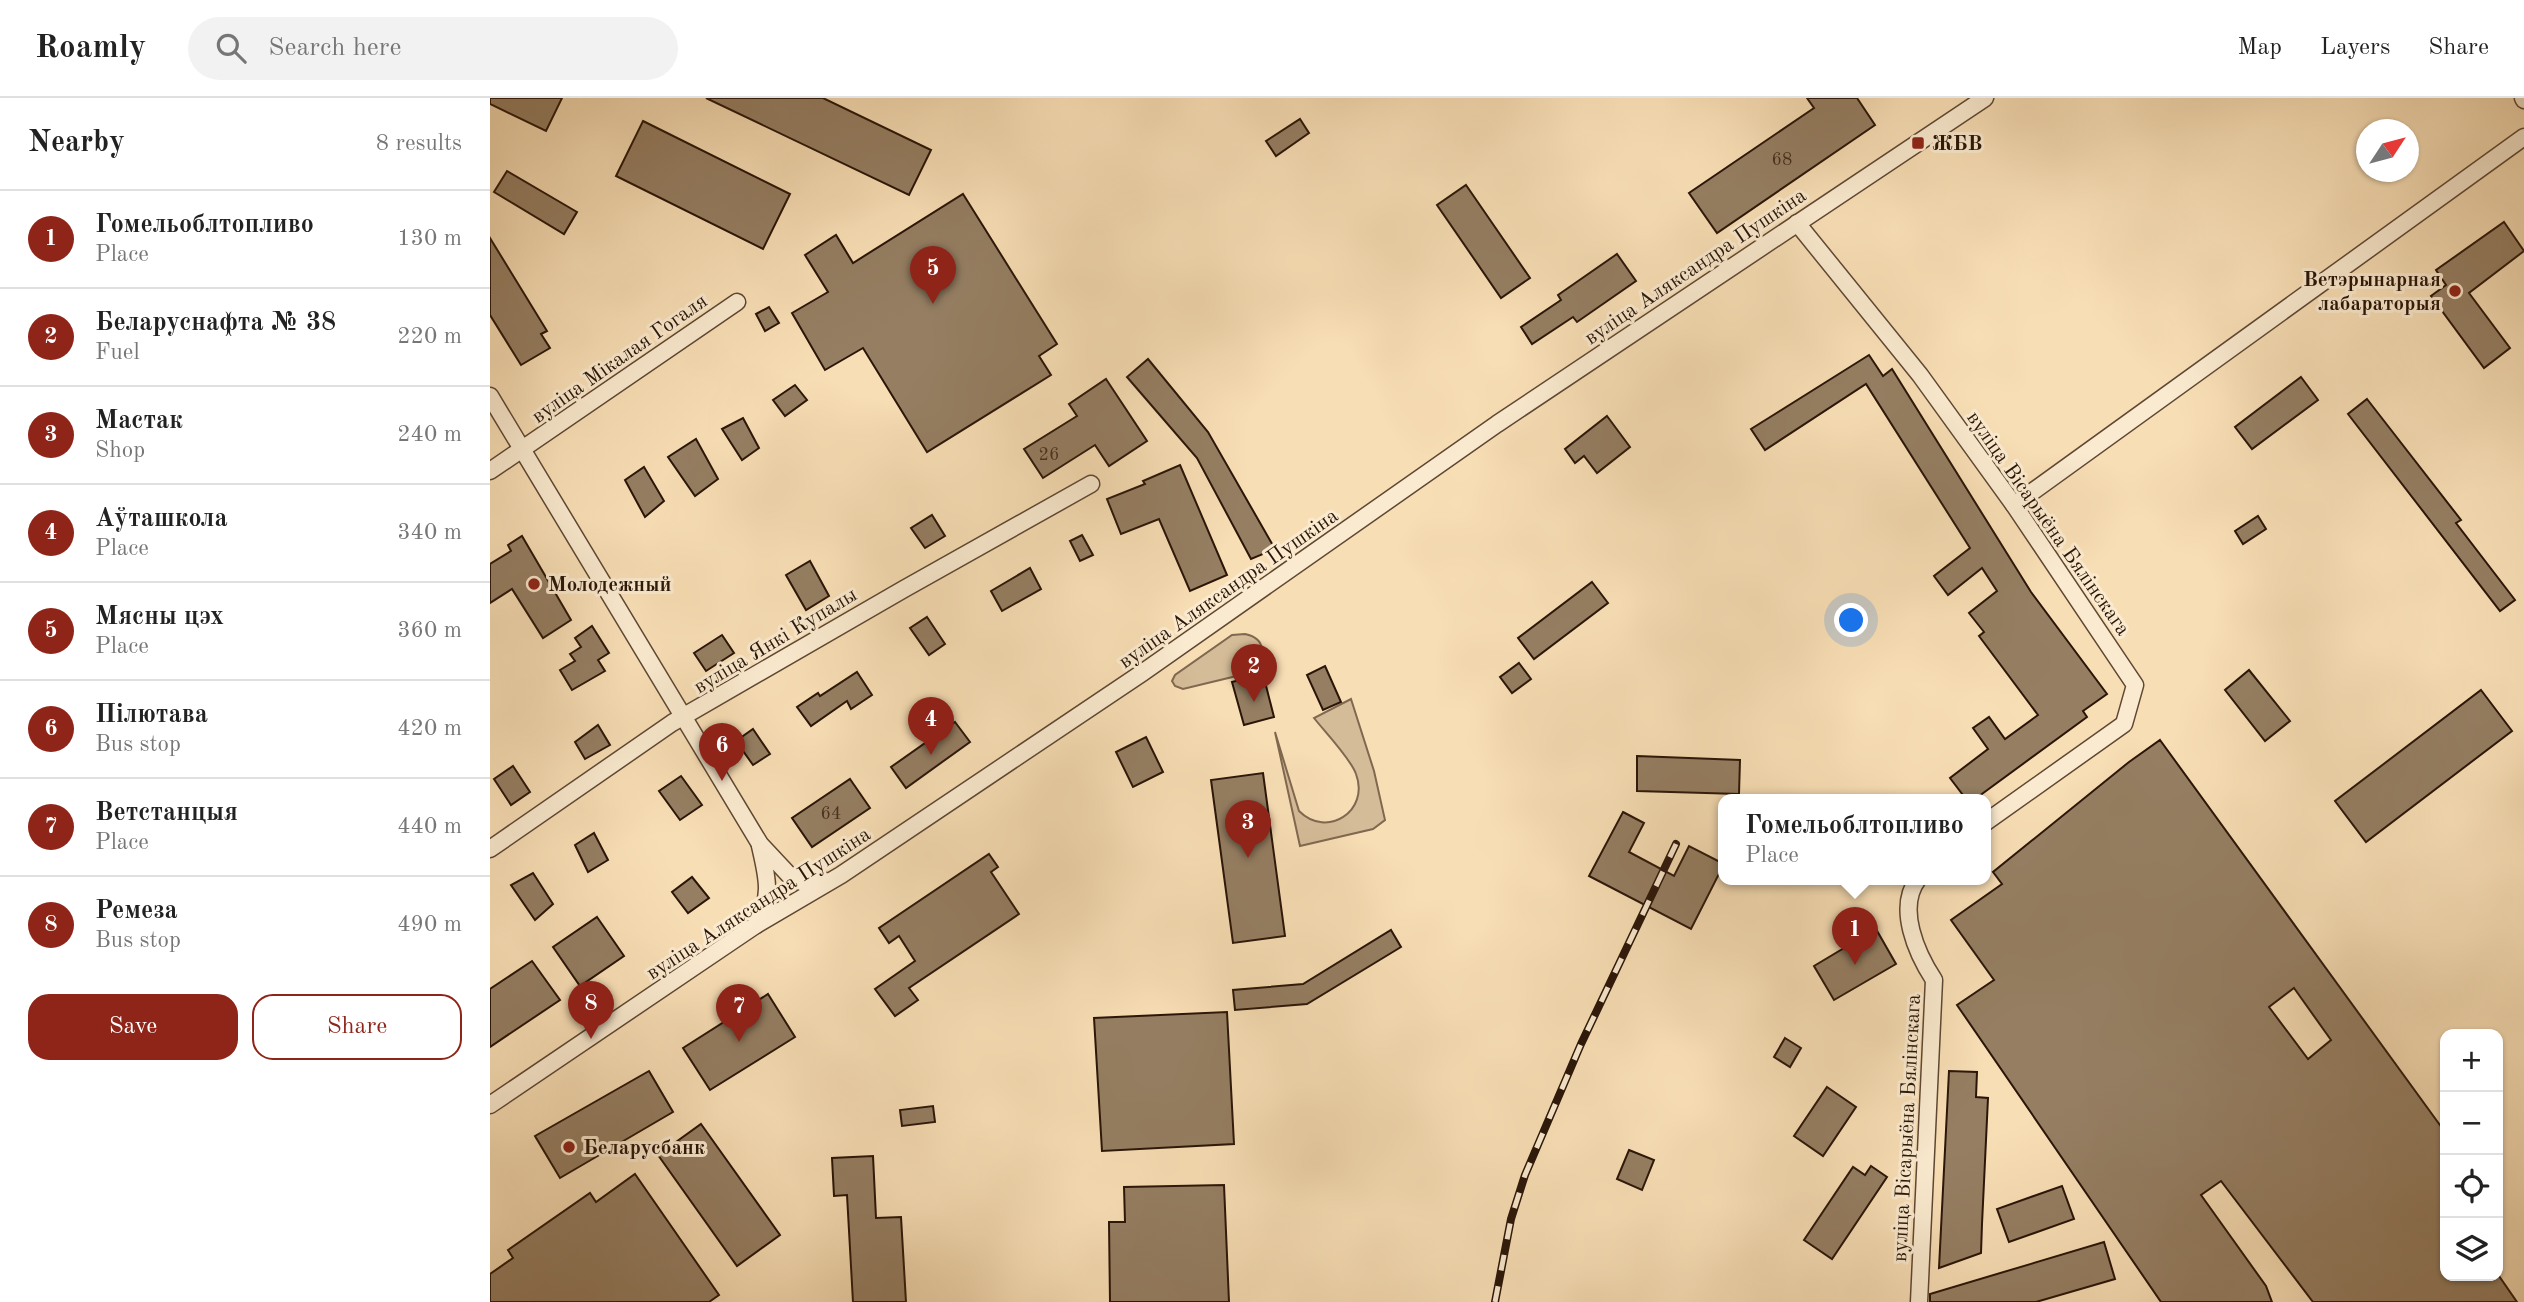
<!DOCTYPE html>
<meta charset="utf-8">
<style>
:root{--surface:#fff;--page:#f2f2f2;--text:#222;--muted:#767676;--line:#e0e0e0;--accent:#8f2418}
body{margin:0;font-family:"Old Standard TT",serif;background:var(--page);color:var(--text)}
.controls{position:absolute;right:21px;bottom:21px;display:grid;overflow:hidden;border-radius:14px;box-shadow:0 2px 5px #0004}
.controls button{width:63px;height:63px;display:grid;place-items:center;padding:0;border:0;border-bottom:2px solid var(--line);background:var(--surface);color:var(--text);font:35px sans-serif}
.compass{position:absolute;left:1866px;top:21px;width:63px;height:63px;border-radius:50%;background:var(--surface);box-shadow:0 2px 5px #0004;rotate:54deg}
.you{position:absolute;left:1362px;top:523px;width:24px;height:24px;margin:-18px;border:5px solid #fff;border-radius:50%;background:#1a73e8;box-shadow:0 0 0 10px #1a73e833}
.badge{display:grid;place-items:center;width:46px;height:46px;border-radius:50%;background:var(--accent);color:#fff;font-size:23px;font-weight:700}
.pin{position:absolute;translate:-50% -58px;filter:drop-shadow(0 2px 4px #0008)}
.pin::after{content:'';position:absolute;top:37px;width:24px;height:21px;background:inherit;clip-path:polygon(0 0,100% 0,50% 100%)}
.popup{position:absolute;left:1228px;top:696px;width:273px;height:91px;box-sizing:border-box;display:grid;place-content:center;border-radius:14px;background:var(--surface);filter:drop-shadow(0 2px 5px #0005);font-size:23px;white-space:nowrap;color:var(--muted)}
.popup b{font-size:26px;color:var(--text)}
.popup::after{content:'';position:absolute;left:50%;top:100%;margin-left:-14px;border:14px solid transparent;border-top-color:var(--surface)}
.list{margin:0;padding:0;list-style:none}
h2{display:flex;justify-content:space-between;align-items:center;height:91px;margin:0;padding:0 28px;font-size:30px}
h2 small{font-size:23px;font-weight:400;color:var(--muted)}
.list li{display:grid;grid-template-columns:46px 1fr auto;gap:21px;align-items:center;box-sizing:border-box;height:98px;padding:0 28px;border-top:2px solid var(--line)}
.list b{display:block;font-size:26px;white-space:nowrap}
.list p{margin:0;font-size:23px;white-space:nowrap;color:var(--muted)}
.list em{font-size:23px;font-style:normal;color:var(--muted)}
.actions{display:flex;gap:14px;padding:21px 28px}
.actions a{flex:1;padding:16px 0;border:2px solid var(--accent);border-radius:21px;text-align:center;font-size:24px;color:var(--accent)}
.actions .main{background:var(--accent);color:#fff}
.icon{flex:none;width:38px;height:38px;fill:none;stroke:currentColor;stroke-width:2;stroke-linecap:round;stroke-linejoin:round}
.map{position:relative;flex:none;width:2034px;height:1204px;overflow:hidden}
header{display:flex;align-items:center;gap:42px;box-sizing:border-box;height:98px;padding:0 35px;background:var(--surface);border-bottom:2px solid var(--line)}
header strong{font-size:33px}
nav{display:flex;gap:38px;margin-inline-start:auto;font-size:24px}
.search{width:490px;height:63px;background:var(--page);display:flex;align-items:center;gap:18px;box-sizing:border-box;padding:0 24px;border-radius:38px;color:var(--muted);font-size:26px}
main{display:flex}
aside{flex:1;background:var(--surface)}
.map>svg:first-child{display:block}
.green{fill:#d5bc98;stroke:#806850;stroke-width:2}
.building{fill:#957e62;stroke:#2a1508;stroke-width:2;fill-rule:evenodd}
.lines{fill:none;stroke-linecap:round;stroke-linejoin:round}
.street-casing{stroke:#5e4733;stroke-width:19}
.street{stroke:#faeacf;stroke-width:16}
.rail-casing{stroke:#2a1508;stroke-width:8}
.rail{stroke:#faeacf;stroke-width:5;stroke-dasharray:16;stroke-linecap:butt}
.poi-dot{fill:#8f2418;stroke:#faeacf;stroke-width:2.5}
.labels{text-anchor:middle;stroke-width:6;stroke-linejoin:round;paint-order:stroke}
.number-label{font-size:18px;fill:#452f1e}
.poi-label{font-size:21px;font-weight:bold;fill:#2a1508;stroke:#faeacf;text-anchor:start}
.street-label{font-size:21px;fill:#2a1508;stroke:#faeacf}
</style>
<header>
<strong>Roamly</strong>
<div class="search"><svg class="icon" aria-label="search" viewBox="0 0 24 24"><circle cx="10" cy="10" r="6"/><path d="M15 15l6 6"/></svg>Search here</div>
<nav><a>Map</a><a>Layers</a><a>Share</a></nav>
</header>
<main>
<aside>
<h2>Nearby<small>8 results</small></h2>
<ul class="list">
<li><span class="badge">1</span><div><b>Гомельоблтопливо</b><p>Place</p></div><em>130 m</em></li>
<li><span class="badge">2</span><div><b>Беларуснафта № 38</b><p>Fuel</p></div><em>220 m</em></li>
<li><span class="badge">3</span><div><b>Мастак</b><p>Shop</p></div><em>240 m</em></li>
<li><span class="badge">4</span><div><b>Аўташкола</b><p>Place</p></div><em>340 m</em></li>
<li><span class="badge">5</span><div><b>Мясны цэх</b><p>Place</p></div><em>360 m</em></li>
<li><span class="badge">6</span><div><b>Пілютава</b><p>Bus stop</p></div><em>420 m</em></li>
<li><span class="badge">7</span><div><b>Ветстанцыя</b><p>Place</p></div><em>440 m</em></li>
<li><span class="badge">8</span><div><b>Ремеза</b><p>Bus stop</p></div><em>490 m</em></li>
</ul>
<div class="actions"><a class="main">Save</a><a>Share</a></div>
</aside>
<div class="map">
<svg width="2034" height="1204" viewBox="0 0 2034 1204">
<rect width="100%" height="100%" fill="#f8deb5"/>
<filter id="stains"><feTurbulence type="fractalNoise" baseFrequency=".00286" numOctaves="4"/><feColorMatrix values="0 0 0 0 .2 0 0 0 0 .09 0 0 0 0 .02 0 0 0 .5 -.17"/></filter>
<radialGradient id="worn" r=".72"><stop offset=".6" stop-color="#630" stop-opacity="0"/><stop offset="1" stop-color="#630" stop-opacity=".3"/></radialGradient>
<g class="green">
<path d="M 755,536 C 778,541 774,558 763,574 L 693,591 L 685,588 L 682,583 L 685,577 L 742,537 Z"/>
<path d="M 861,601 L 884,673 L 895,722 L 883,731 L 810,748 L 785,634 L 809,713 C 837,741 880,713 866,676 C 861,661 835,634 824,620 Z"/>
</g>
<g class="building">
<polygon points="0,0 72,0 56,33 0,6"/>
<polygon points="216,0 333,0 441,52 419,97"/>
<polygon points="1317,0 1367,0 1385,27 1227,135 1199,95 1324,10"/>
<polygon points="810,21 819,35 786,58 776,43"/>
<polygon points="153,23 300,96 273,151 126,78"/>
<polygon points="17,73 87,114 74,136 4,94"/>
<polygon points="976,87 1040,180 1011,200 947,107"/>
<polygon points="473,96 567,246 549,258 561,277 437,354 373,250 335,272 302,215 338,194 315,157 346,137 363,165"/>
<polygon points="2014,124 2034,153 1979,195 2020,250 1994,270 1941,198 1956,187 1946,172"/>
<polygon points="0,140 57,233 51,236 60,250 31,267 0,217"/>
<polygon points="1127,156 1146,183 1087,224 1083,219 1042,246 1031,229 1071,202 1068,197"/>
<polygon points="279,209 289,225 275,233 266,216"/>
<polygon points="1379,257 1393,278 1402,271 1541,494 1617,596 1593,613 1597,619 1485,701 1476,701 1460,680 1498,651 1483,630 1499,619 1515,641 1548,617 1489,538 1494,534 1479,515 1507,493 1492,470 1458,497 1444,478 1480,450 1376,286 1275,352 1261,331"/>
<polygon points="658,261 718,334 785,451 761,461 707,360 637,279"/>
<polygon points="1811,279 1828,302 1762,351 1745,329"/>
<polygon points="616,281 657,343 619,368 605,347 553,380 534,351 587,318 579,306"/>
<polygon points="305,287 317,302 295,318 283,302"/>
<polygon points="1877,301 1971,422 1966,425 2025,502 2010,513 1858,316"/>
<polygon points="1117,318 1140,349 1107,375 1094,358 1085,365 1075,351"/>
<polygon points="253,320 269,350 252,362 232,331"/>
<polygon points="206,341 228,381 205,398 178,359"/>
<polygon points="690,367 737,477 700,493 669,421 631,436 617,401 655,386 653,383"/>
<polygon points="154,369 174,403 155,419 135,382"/>
<polygon points="442,417 455,438 435,450 421,430"/>
<polygon points="1768,418 1776,431 1753,446 1745,433"/>
<polygon points="592,437 603,457 590,463 580,443"/>
<polygon points="32,438 81,522 53,540 22,491 0,505 0,466 21,453 18,447"/>
<polygon points="320,463 339,498 316,512 296,477"/>
<polygon points="540,470 551,491 512,513 501,493"/>
<polygon points="1102,484 1118,505 1044,561 1028,540"/>
<polygon points="437,519 455,546 439,557 420,530"/>
<polygon points="102,528 119,555 108,562 115,573 82,592 70,572 85,563 80,556 91,549 85,540"/>
<polygon points="232,537 244,555 216,573 204,555"/>
<polygon points="1029,565 1041,581 1022,595 1010,579"/>
<polygon points="835,568 851,604 833,612 817,577"/>
<polygon points="1759,572 1800,623 1775,643 1735,592"/>
<polygon points="367,574 382,597 361,611 357,603 321,628 307,609 328,595 330,598"/>
<polygon points="773,576 784,619 754,627 742,584"/>
<polygon points="1991,592 2022,633 1876,744 1845,703"/>
<polygon points="465,624 480,644 416,690 401,669"/>
<polygon points="108,627 120,647 95,661 85,644"/>
<polygon points="263,631 280,656 263,667 246,643"/>
<polygon points="656,639 673,674 643,689 626,654"/>
<path d="M 1670,642 L 1955,1034 L 1955,1178 L 2009,1178 L 2027,1204 L 1823,1204 L 1731,1083 L 1711,1097 L 1776,1188 L 1782,1204 L 1671,1204 L 1467,907 L 1504,882 L 1461,822 L 1512,786 L 1503,774 L 1639,664 ZM 1804,890 L 1841,942 L 1818,961 L 1779,909 Z"/>
<polygon points="1147,658 1250,662 1249,696 1147,693"/>
<polygon points="23,668 40,694 21,707 4,681"/>
<polygon points="773,675 795,838 743,845 721,682"/>
<polygon points="191,678 212,707 190,722 169,693"/>
<polygon points="360,681 380,710 322,749 302,720"/>
<polygon points="1133,714 1154,725 1139,754 1184,778 1199,748 1234,766 1201,831 1099,778"/>
<polygon points="104,735 118,762 98,774 85,747"/>
<polygon points="499,756 508,769 501,774 529,816 419,890 428,902 405,918 385,891 425,863 409,838 399,845 389,830"/>
<polygon points="43,775 63,806 45,822 21,787"/>
<polygon points="202,779 219,800 198,815 182,794"/>
<polygon points="107,819 134,858 90,888 63,849"/>
<polygon points="1386,831 1406,866 1344,902 1324,868"/>
<polygon points="901,832 911,849 817,906 745,912 743,892 813,886"/>
<polygon points="42,863 70,902 0,949 0,891"/>
<polygon points="278,896 305,939 220,992 193,950"/>
<polygon points="737,914 744,1046 612,1053 604,920"/>
<polygon points="1295,940 1311,950 1300,969 1284,959"/>
<polygon points="159,973 183,1014 70,1080 45,1038"/>
<polygon points="1459,973 1487,974 1486,999 1498,1000 1492,1126 1491,1155 1449,1170"/>
<polygon points="1337,989 1366,1009 1333,1058 1304,1038"/>
<polygon points="443,1008 445,1024 412,1028 410,1012"/>
<polygon points="211,1026 290,1137 247,1168 168,1057"/>
<polygon points="1139,1052 1164,1062 1152,1092 1127,1081"/>
<polygon points="383,1058 386,1120 411,1119 416,1204 363,1204 357,1097 344,1098 342,1060"/>
<polygon points="1381,1068 1397,1079 1342,1161 1314,1142 1363,1069 1375,1077"/>
<polygon points="145,1076 229,1197 219,1204 0,1204 0,1176 23,1160 18,1152 100,1095 106,1104"/>
<polygon points="734,1087 739,1204 620,1204 619,1124 635,1124 634,1089"/>
<polygon points="1572,1088 1584,1121 1519,1144 1507,1111"/>
<polygon points="1614,1144 1625,1181 1546,1204 1440,1204 1440,1196"/>
</g>
<g class="lines">
<defs>
<g id="street">
<polyline points="2033,0 2034,2"/>
<polyline points="1307,125 1430,277 1524,407 1645,587 1634,626 1496,724"/>
<polyline points="0,298 270,746 299,777 319,788 335,783"/>
<polyline points="0,373 247,204"/>
<polyline points="1524,407 2034,39"/>
<polyline points="0,751 182,625 414,491 601,386"/>
<path d="M 1428,781 C 1406,810 1427,856 1444,882 L 1429,1204"/>
<path d="M 266,827 C 283,798 277,779 270,748"/>
<polyline points="0,1007 266,827 351,777 652,575 1007,326 1495,0"/>
</g>
</defs>
<use href="#street" class="street-casing"/>
<use href="#street" class="street"/>
<defs>
<polyline id="rail" points="1005,1204 1021,1121 1035,1077 1091,946 1186,746"/>
</defs>
<use href="#rail" class="rail-casing"/>
<use href="#rail" class="rail"/>
</g>
<g class="poi-dot">
<rect x="1421" y="38" width="14" height="14" rx="3.5"/>
<circle cx="1965" cy="193" r="7"/>
<circle cx="44" cy="486" r="7"/>
<circle cx="79" cy="1049" r="7"/>
</g>
<g class="labels">
<g class="number-label">
<text x="1292" y="67">68</text>
<text x="559" y="362">26</text>
<text x="341" y="721">64</text>
</g>
<g class="poi-label">
<text x="1442" y="52">ЖБВ</text>
<text x="1951" y="188" text-anchor="end">Ветэрынарная<tspan x="1951" dy="24">лабараторыя</tspan></text>
<text x="58" y="493">Молодежный</text>
<text x="93" y="1056">Беларусбанк</text>
</g>
<g class="street-label">
<text transform="translate(1205 168) rotate(-34)" y="7">вуліца Аляксандра Пушкіна</text>
<text transform="translate(129 260) rotate(-35)" y="7">вуліца Мікалая Гогаля</text>
<text transform="translate(1559 425) rotate(55)" y="7">вуліца Вісарыёна Бялінскага</text>
<text transform="translate(738 490) rotate(-35)" y="7">вуліца Аляксандра Пушкіна</text>
<text transform="translate(285 542) rotate(-31)" y="7">вуліца Янкі Купалы</text>
<text transform="translate(268 805) rotate(-33)" y="7">вуліца Аляксандра Пушкіна</text>
<text transform="translate(1416 1030) rotate(-87)" y="7">вуліца Вісарыёна Бялінскага</text>
</g>
</g>
<rect width="100%" height="100%" filter="url(#stains)"/>
<rect width="100%" height="100%" fill="url(#worn)"/>
</svg>
<div class="controls">
<button>+</button>
<button>−</button>
<button><svg class="icon" aria-label="locate" viewBox="0 0 24 24"><circle cx="12" cy="12" r="6"/><path d="M12 2v4M12 18v4M2 12h4M18 12h4"/></svg></button>
<button><svg class="icon" aria-label="layers" viewBox="0 0 24 24"><path d="M12 4l9 5-9 5-9-5zM3 14l9 5 9-5"/></svg></button>
</div>
<svg class="compass" viewBox="-18 -18 36 36"><path d="M0-13l5 13h-10z" fill="#e53935"/><path d="M0 13l5-13h-10z" fill="#767676"/></svg>
<div class="you"></div>
<div class="pin badge" style="left:1365px;top:867px">1</div>
<div class="popup"><b>Гомельоблтопливо</b>Place</div>
<div class="pin badge" style="left:764px;top:604px">2</div>
<div class="pin badge" style="left:758px;top:760px">3</div>
<div class="pin badge" style="left:441px;top:657px">4</div>
<div class="pin badge" style="left:443px;top:206px">5</div>
<div class="pin badge" style="left:232px;top:683px">6</div>
<div class="pin badge" style="left:249px;top:944px">7</div>
<div class="pin badge" style="left:101px;top:941px">8</div>
</div>
</main>
